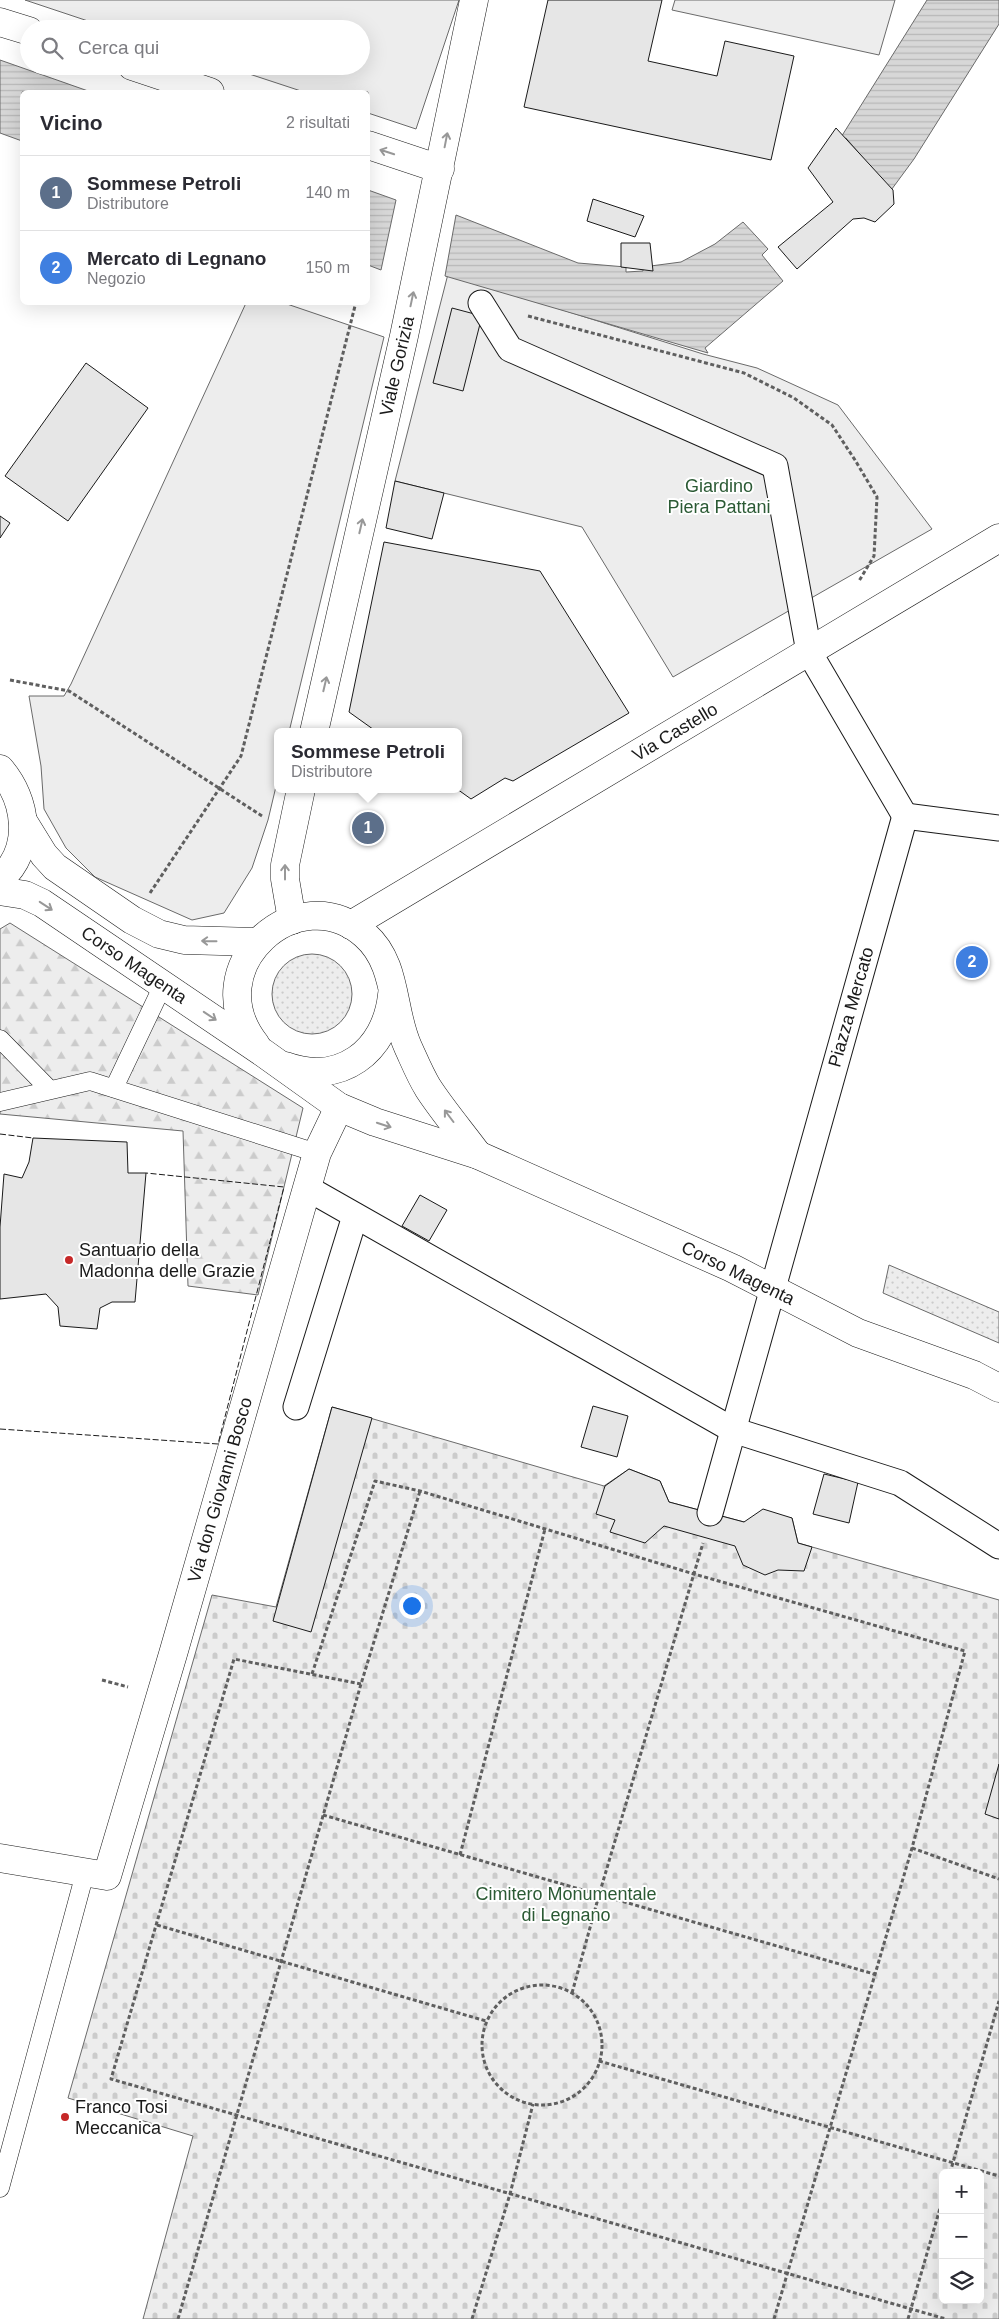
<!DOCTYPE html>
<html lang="it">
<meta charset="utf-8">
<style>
:root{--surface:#fff;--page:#f7f7f7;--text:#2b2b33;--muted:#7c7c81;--line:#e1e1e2;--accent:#0b8043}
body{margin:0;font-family:Arial,sans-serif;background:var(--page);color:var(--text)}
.controls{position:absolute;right:15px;bottom:15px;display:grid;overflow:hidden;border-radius:8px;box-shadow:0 5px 20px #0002}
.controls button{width:45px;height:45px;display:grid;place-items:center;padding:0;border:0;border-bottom:1px solid var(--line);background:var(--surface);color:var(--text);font:25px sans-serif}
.you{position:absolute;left:411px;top:1605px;width:18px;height:18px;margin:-12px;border:4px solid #fff;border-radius:50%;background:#1a73e8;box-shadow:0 0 0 8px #1a73e833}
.badge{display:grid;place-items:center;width:32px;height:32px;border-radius:50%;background:var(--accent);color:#fff;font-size:16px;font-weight:700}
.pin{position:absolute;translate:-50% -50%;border:2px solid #fff;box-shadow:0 1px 5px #0006}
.popup{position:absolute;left:274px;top:728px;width:188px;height:65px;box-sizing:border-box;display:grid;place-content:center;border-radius:8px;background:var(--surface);filter:drop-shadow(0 1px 4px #0005);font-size:16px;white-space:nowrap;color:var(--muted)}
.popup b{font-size:19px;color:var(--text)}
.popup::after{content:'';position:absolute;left:50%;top:100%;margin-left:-10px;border:10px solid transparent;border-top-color:var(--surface)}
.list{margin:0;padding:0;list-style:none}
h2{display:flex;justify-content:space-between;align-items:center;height:65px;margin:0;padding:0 20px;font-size:21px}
h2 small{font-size:16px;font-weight:400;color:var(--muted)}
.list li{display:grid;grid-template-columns:32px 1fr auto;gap:15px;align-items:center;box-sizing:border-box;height:75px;padding:0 20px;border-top:1px solid var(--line)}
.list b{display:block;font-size:19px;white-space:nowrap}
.list p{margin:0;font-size:16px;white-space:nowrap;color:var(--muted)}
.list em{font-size:16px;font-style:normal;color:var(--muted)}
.icon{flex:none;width:28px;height:28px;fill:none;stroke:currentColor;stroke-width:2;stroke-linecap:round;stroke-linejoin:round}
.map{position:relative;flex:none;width:999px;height:2319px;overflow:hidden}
.search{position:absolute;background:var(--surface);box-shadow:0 5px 20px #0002;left:20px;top:20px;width:350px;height:55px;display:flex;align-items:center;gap:12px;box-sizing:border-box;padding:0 18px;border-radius:28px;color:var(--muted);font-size:19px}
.panel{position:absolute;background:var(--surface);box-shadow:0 5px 20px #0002;left:20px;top:90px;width:350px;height:215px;border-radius:8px}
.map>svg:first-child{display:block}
.grass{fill:url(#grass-dots);stroke:#6a6a6a}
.forest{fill:url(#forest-firs);stroke:#6a6a6a}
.cemetery{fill:url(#cemetery-stones);stroke:#6a6a6a;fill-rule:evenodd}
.park{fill:#ededed;stroke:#6a6a6a}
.water{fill:url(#water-rules);stroke:#6a6a6a}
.building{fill:#e6e6e6;stroke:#1a1a1a}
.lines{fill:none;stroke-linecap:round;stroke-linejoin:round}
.service-casing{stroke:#1a1a1a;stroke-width:19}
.pedestrian-casing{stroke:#1a1a1a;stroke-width:27}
.minor-casing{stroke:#1a1a1a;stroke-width:29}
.tertiary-casing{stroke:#1a1a1a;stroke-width:29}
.path{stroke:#5f5f5f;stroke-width:3;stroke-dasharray:4 2.5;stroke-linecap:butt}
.service{stroke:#fff;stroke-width:18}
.pedestrian{stroke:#fff;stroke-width:25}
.minor{stroke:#fff;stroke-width:28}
.tertiary{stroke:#fff;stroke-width:28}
.fence{stroke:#1a1a1a;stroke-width:1;stroke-dasharray:6 2.5;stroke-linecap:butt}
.oneway{stroke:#989898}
.poi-dot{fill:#c62828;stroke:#fff;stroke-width:2}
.labels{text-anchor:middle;stroke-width:4;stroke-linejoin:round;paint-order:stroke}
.street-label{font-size:18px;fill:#1a1a1a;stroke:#fff}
.park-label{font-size:18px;fill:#2b5a34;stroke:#fff}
.poi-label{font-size:18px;fill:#1a1a1a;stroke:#fff;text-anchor:start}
</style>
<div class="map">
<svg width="999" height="2319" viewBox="0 0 999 2319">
<defs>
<pattern id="grass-dots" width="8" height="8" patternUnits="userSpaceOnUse" patternTransform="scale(1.25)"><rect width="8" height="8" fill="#ededed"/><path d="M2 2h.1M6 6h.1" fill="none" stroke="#cbcbcb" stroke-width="1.8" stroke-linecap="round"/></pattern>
<pattern id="forest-firs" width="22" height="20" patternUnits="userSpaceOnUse" patternTransform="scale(1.25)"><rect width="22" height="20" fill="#ededed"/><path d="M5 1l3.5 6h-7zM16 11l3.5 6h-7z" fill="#cbcbcb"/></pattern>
<pattern id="cemetery-stones" width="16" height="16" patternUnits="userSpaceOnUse" patternTransform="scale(1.25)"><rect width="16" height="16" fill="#ededed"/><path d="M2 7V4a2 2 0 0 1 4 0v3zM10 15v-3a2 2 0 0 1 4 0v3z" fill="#cbcbcb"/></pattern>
<pattern id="water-rules" width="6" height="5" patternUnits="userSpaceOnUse" patternTransform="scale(1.25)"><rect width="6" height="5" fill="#d7d7d7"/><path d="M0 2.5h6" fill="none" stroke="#b8b8b8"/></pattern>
</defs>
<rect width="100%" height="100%" fill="#fff"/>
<g class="grass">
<circle cx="312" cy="994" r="40"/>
<polygon points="889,1265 999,1312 999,1343 883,1293"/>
</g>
<polygon class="forest" points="10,923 303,1108 258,1295 188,1286 183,1131 0,1114 0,929"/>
<path class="cemetery" d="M 332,1407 L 604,1486 L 629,1469 L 660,1481 L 669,1502 L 744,1522 L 792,1518 L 798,1543 L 999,1600 L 999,2319 L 143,2319 L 193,2136 L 68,2098 L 212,1595 L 276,1607 ZM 943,2173 L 980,2173 L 980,2300 L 943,2300 Z"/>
<g class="park">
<polygon points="25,0 459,0 416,129 368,113 368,92 304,92 225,66 361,66 361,29 112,29"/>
<polygon points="675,0 895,0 879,55 672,10"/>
<polygon points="448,274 703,354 757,368 838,405 932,529 673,677 582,527 395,481"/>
<polygon points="246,303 284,303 384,337 289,732 278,732 278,778 268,820 252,868 224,913 192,920 95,877 66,848 44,809 41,766 29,696 64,696 71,684"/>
</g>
<g class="water">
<polygon points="927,0 999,0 999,24 914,159 886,197 889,188 846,138 838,142"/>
<polygon points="0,60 91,92 22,92 22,141 0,133"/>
<polygon points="368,190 396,200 381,270 368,265"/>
<polygon points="456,215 578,263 626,267 626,272 643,271 643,267 681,262 715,244 743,222 768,249 762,255 783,281 705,348 708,353 445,276"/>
</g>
<g class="building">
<polygon points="548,0 662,0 648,61 717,76 725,41 794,56 771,160 524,107"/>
<polygon points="836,128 893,190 894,204 875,222 864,218 853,219 797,269 778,247 833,202 808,168"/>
<polygon points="593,199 644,216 635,237 587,221"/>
<polygon points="621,243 650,243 653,271 621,267"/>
<polygon points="452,308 482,316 463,391 433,383"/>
<polygon points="86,363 148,408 68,521 5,476"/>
<polygon points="395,481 444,493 432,539 386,528"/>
<polygon points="0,516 10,523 0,538"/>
<polygon points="384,542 540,571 629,713 513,781 505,778 471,799 457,789 458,732 377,732 349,712"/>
<polygon points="33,1138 127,1142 128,1173 146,1173 135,1302 112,1302 100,1308 97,1329 60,1326 58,1307 46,1294 0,1299 0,1227 4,1174 22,1178 29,1162"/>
<polygon points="420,1195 447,1210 429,1241 402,1226"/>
<polygon points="593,1406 628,1416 617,1457 581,1447"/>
<polygon points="332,1407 372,1418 311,1632 273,1621"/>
<polygon points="629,1469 660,1481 669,1502 744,1522 763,1509 792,1518 798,1543 812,1547 804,1571 778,1570 765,1575 743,1565 735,1546 664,1526 645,1543 610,1532 615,1520 596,1514 605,1486"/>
<polygon points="824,1474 858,1482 849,1523 813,1514"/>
<polygon points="999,1764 999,1819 985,1814"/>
</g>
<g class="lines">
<defs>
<g id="service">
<polyline points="0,1039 49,1089"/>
<polyline points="114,1088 163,985"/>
<polyline points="0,1102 90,1081 317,1153"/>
<polyline points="0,2188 85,1873"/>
</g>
<g id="pedestrian">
<polyline points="481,303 510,349 775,466 809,652 905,816"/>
<polyline points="905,816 999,828"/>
<polyline points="307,1188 733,1430 900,1483 999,1546"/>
<polyline points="296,1407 355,1216"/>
<polyline points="710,1513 905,816"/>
</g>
<g id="minor">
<polyline points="0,22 29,31"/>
<polyline points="132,66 210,92"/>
<polyline points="368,145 440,169"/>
<polyline points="314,732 404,336 474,0"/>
<polyline points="292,920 285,879 285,865 301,789"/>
<polyline points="351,925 999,538"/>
<polyline points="0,1858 107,1876 173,1654 317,1153 339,1107"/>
</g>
<g id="tertiary">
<path d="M 0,769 C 27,800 34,849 0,879"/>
<polyline points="23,821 44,855 55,867 132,920 159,934 184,940 258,942"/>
<polyline points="0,891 25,895 42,903 262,1052 339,1107 375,1122 478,1155 732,1268 858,1333 974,1375 999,1388"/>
<path d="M 256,1045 C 194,967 299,875 365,935 C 398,964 391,1010 408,1047 C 414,1060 420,1075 428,1088 C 443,1111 461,1132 478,1155"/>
<path d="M 285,1066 C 340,1086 386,1052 392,995"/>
</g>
</defs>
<use href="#service" class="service-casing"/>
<use href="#pedestrian" class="pedestrian-casing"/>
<use href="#minor" class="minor-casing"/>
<use href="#tertiary" class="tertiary-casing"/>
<g class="path">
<polyline points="528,316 744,373 794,398 832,425 855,460 877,497 874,556 859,581"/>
<polyline points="10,680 69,691 262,816"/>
<polyline points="150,893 241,756 356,302"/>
<polyline points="312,1674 375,1481 420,1491 694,1574 965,1651 912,1848 774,2319"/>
<polyline points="102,1680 128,1687"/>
<polyline points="361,1684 234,1659 111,2079 946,2319"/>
<polyline points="323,1815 874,1974"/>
<polyline points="912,1848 999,1879"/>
<polyline points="460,1855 545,1529"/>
<polyline points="157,1925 486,2021"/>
<circle cx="542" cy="2045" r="60"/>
<polyline points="572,1993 599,1895 703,1543"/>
<polyline points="599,2061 999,2176"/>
<polyline points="950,2173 999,2001"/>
<polyline points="178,2319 361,1684 420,1491"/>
<polyline points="472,2319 510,2194 533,2104"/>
<polyline points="908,2319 943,2198"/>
</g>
<use href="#service" class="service"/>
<use href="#pedestrian" class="pedestrian"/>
<use href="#minor" class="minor"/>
<use href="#tertiary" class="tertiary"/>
<g class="fence">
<polyline points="0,1134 33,1138"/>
<polyline points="0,1429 218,1444 284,1187 146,1173"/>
</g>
</g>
<defs><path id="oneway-shaft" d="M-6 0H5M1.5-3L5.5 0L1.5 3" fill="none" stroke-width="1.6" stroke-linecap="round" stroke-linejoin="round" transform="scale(1.25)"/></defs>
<g class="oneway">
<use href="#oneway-shaft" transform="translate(446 140) rotate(-79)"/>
<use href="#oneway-shaft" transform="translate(387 152) rotate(-162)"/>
<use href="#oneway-shaft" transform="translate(412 299) rotate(-78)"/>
<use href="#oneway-shaft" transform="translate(361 526) rotate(-77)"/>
<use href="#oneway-shaft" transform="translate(325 684) rotate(-77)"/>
<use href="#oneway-shaft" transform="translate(285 872) rotate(-90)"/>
<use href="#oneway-shaft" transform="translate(46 906) rotate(33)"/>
<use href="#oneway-shaft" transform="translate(209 941) rotate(-179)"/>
<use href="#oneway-shaft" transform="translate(210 1016) rotate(34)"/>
<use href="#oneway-shaft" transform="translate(449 1116) rotate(-127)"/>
<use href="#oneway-shaft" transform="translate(384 1125) rotate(18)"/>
</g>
<g class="poi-dot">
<circle cx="69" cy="1260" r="5"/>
<circle cx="65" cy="2117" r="5"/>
</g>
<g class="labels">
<g class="street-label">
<text transform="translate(397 366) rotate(-77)" y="6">Viale Gorizia</text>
<text transform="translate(675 732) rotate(-31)" y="6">Via Castello</text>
<text transform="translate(134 965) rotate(34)" y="6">Corso Magenta</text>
<text transform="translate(851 1007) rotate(-74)" y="6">Piazza Mercato</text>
<text transform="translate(738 1273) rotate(26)" y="6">Corso Magenta</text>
<text transform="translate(220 1490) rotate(-74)" y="6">Via don Giovanni Bosco</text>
</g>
<g class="park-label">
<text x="719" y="492">Giardino<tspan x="719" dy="21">Piera Pattani</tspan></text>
<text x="566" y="1900">Cimitero Monumentale<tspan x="566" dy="21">di Legnano</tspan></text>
</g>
<g class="poi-label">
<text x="79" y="1256">Santuario della<tspan x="79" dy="21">Madonna delle Grazie</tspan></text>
<text x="75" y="2113">Franco Tosi<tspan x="75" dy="21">Meccanica</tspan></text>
</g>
</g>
</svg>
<div class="controls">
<button>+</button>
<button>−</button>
<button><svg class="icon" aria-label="layers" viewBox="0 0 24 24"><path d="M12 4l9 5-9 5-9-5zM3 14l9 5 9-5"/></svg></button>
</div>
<div class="you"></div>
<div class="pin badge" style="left:368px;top:828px;background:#5c6f8a">1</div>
<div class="popup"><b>Sommese Petroli</b>Distributore</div>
<div class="pin badge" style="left:972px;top:962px;background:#3f7fe0">2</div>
<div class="search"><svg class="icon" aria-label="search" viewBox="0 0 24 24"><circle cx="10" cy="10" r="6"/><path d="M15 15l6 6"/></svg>Cerca qui</div>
<section class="panel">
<h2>Vicino<small>2 risultati</small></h2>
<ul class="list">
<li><span class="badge" style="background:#5c6f8a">1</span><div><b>Sommese Petroli</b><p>Distributore</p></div><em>140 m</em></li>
<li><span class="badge" style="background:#3f7fe0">2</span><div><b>Mercato di Legnano</b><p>Negozio</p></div><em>150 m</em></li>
</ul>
</section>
</div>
